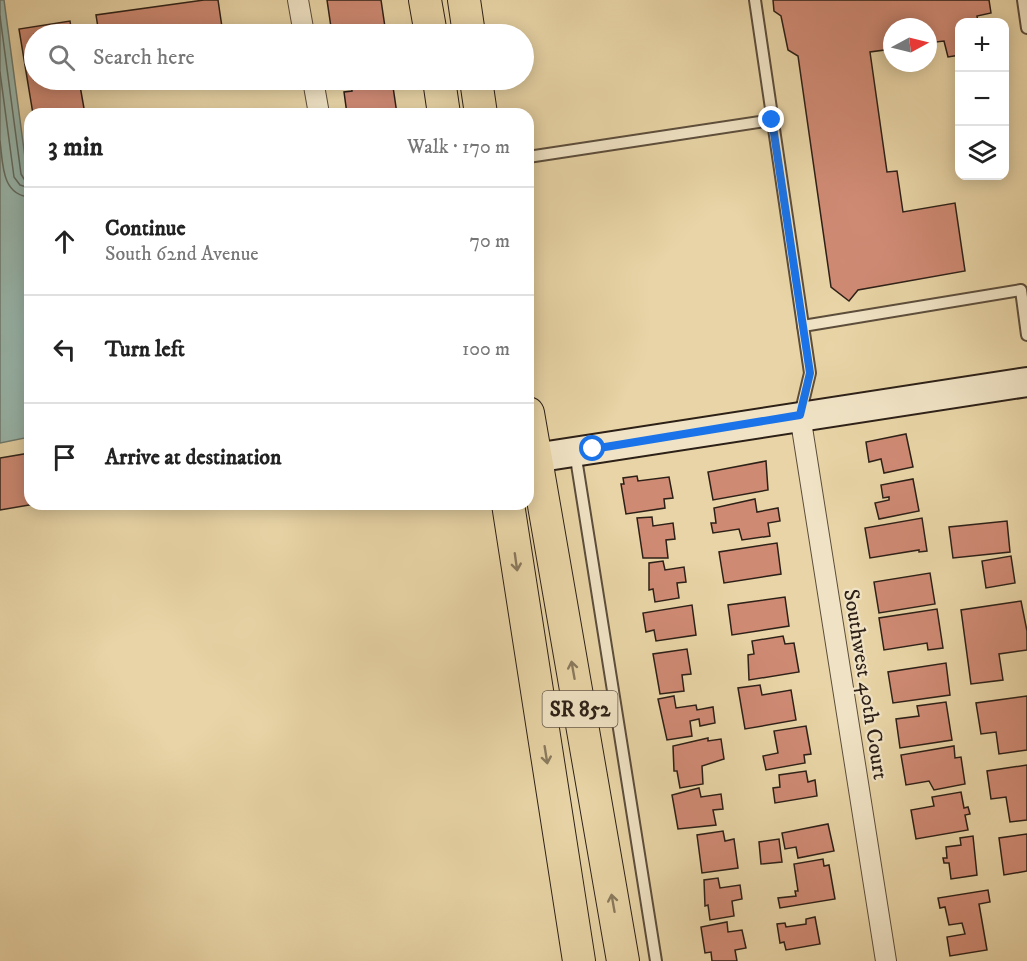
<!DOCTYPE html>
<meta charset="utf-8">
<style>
:root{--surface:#fff;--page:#f6f6f6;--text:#222;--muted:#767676;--line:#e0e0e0}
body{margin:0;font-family:"IM FELL DW Pica",serif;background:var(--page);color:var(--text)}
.controls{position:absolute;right:18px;top:18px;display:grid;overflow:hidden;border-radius:12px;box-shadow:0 3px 15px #0003}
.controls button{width:54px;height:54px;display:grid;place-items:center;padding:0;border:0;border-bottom:2px solid var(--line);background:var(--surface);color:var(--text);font:30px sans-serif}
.compass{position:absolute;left:883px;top:18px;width:54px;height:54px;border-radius:50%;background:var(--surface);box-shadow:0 3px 15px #0003;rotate:83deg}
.stop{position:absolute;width:18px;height:18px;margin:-14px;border:4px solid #1a73e8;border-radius:50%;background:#fff}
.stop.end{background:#1a73e8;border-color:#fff;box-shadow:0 2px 6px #0008}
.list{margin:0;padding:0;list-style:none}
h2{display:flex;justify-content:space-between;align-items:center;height:78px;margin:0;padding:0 24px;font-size:26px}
h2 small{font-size:20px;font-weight:400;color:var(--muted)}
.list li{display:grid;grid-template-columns:39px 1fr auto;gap:18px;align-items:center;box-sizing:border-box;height:108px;padding:0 24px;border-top:2px solid var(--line)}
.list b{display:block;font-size:22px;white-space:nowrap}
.list p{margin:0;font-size:20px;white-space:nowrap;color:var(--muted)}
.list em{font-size:20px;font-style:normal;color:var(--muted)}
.icon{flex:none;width:33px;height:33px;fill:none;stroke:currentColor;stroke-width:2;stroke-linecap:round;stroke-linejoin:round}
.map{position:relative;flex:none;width:1027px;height:961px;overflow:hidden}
.search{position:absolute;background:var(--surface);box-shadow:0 3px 15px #0003;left:24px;top:24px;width:510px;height:66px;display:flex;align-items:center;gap:15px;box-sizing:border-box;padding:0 21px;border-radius:33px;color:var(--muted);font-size:22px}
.panel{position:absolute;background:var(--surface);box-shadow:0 3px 15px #0003;left:24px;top:108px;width:510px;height:402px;border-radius:18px}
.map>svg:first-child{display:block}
.water{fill:#98b7ad;stroke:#6d7b71;stroke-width:1.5}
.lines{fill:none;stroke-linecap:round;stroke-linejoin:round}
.shore{stroke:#626c62;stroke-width:1.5}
.building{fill:#cf8a74;stroke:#2d2017;stroke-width:1.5}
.lane-casing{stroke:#5c4d3b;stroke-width:14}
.street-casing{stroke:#5c4d3b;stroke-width:22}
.secondary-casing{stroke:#2d2017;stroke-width:32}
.primary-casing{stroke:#2d2017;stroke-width:34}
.lane{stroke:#f0e3c5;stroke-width:10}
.street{stroke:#f0e3c5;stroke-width:20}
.secondary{stroke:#f0e3c5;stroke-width:28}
.primary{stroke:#e8d4a6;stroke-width:32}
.oneway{stroke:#8a7a5e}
.route{stroke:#1a73e8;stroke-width:8}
.labels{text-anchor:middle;stroke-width:4.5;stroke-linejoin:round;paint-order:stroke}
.shield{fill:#f0e3c5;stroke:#685a4b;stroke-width:1.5}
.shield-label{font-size:21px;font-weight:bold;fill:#2d2017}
.street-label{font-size:22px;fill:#2d2017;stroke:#f0e3c5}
</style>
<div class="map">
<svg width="1027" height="961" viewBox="0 0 1027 961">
<rect width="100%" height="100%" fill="#e8d4a6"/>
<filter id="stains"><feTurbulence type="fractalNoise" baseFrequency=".00333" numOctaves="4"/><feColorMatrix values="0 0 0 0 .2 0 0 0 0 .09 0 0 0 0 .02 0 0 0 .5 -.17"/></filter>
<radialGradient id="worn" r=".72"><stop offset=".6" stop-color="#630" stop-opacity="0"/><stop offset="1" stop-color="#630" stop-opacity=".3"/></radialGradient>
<polygon class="water" points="0,0 4,0 30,195 30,437 0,443"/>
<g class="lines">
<g class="shore">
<polyline points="0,16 21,174 24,179 30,180"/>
<polyline points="0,72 14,177 20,185 30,188"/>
<path d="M 0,141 C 3,163 1,195 30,197"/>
</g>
</g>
<g class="building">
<polygon points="204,0 218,0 223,34 99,34 96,15"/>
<polygon points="327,0 381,0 386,34 332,34"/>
<polygon points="773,0 989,0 991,13 977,16 978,22 960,22 960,55 948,57 944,41 928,43 928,27 892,27 892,49 870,52 887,172 897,171 903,212 955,203 965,271 858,290 849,301 831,287 798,56 788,50 781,16 774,11"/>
<polygon points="70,21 72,34 34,34 34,80 79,80 85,114 33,114 19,29"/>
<polygon points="351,80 392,80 397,114 347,114 344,92 352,91"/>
<polygon points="906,434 913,467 884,473 881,459 869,462 866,442"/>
<polygon points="30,453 30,504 35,504 0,510 0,458"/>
<polygon points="766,461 768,490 713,500 708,472"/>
<polygon points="637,476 638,481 669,477 673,498 664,499 665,508 626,514 621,484 624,484 623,478"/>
<polygon points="913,479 919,511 879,519 875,503 889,500 889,497 883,498 881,485"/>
<polygon points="755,499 757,512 778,508 780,521 768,523 770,536 742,540 739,529 713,533 711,523 716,523 714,508"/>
<polygon points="652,517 653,526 673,523 675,539 666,540 668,558 643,558 637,518"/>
<polygon points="922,518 927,551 919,552 919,550 870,558 865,528"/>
<polygon points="1007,521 1010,552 953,558 949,527"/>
<polygon points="777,543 781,574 724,583 719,552"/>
<polygon points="1011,556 1015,583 986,588 982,561"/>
<polygon points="663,561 665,570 684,567 686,582 677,583 679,598 655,602 653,589 649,590 649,563"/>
<polygon points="930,573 935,604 879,613 874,582"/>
<polygon points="785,597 789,626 732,635 728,605"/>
<polygon points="1021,601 1027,631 1027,650 999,654 1003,680 971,684 961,610"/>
<polygon points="692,605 696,635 656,641 654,630 646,632 643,613"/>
<polygon points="937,609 943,648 928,650 927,643 884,650 879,618"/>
<polygon points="783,636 785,644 794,643 799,672 749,680 748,655 754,654 752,641"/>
<polygon points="687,649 691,674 682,675 684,691 660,694 653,654"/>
<polygon points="946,663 950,695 893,703 888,672"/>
<polygon points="760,685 762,695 791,690 796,720 745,729 738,688"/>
<polygon points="674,696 676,708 696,705 697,710 713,707 715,723 700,726 699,719 690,721 692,736 667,740 658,699"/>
<polygon points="1027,696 1027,750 999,754 996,732 981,734 976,703"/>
<polygon points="946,702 952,740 900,748 896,719 919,716 917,706"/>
<polygon points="806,726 811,754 804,755 805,763 766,770 763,756 778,753 774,731"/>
<polygon points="708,738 708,741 721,739 724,759 702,766 703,784 680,788 677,771 674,771 673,746"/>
<polygon points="954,746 955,758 961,757 965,784 934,790 929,781 906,785 901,755"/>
<polygon points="1027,765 1027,820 1010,822 1006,797 991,799 987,771"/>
<polygon points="806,771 808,782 815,780 817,796 775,803 773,788 780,787 779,775"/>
<polygon points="699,788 701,797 721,794 723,809 713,810 716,825 678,829 672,795"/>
<polygon points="961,792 964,808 968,807 970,814 965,815 968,830 916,839 911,810 934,806 932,797"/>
<polygon points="828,824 834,851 798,858 796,847 785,849 782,833"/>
<polygon points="723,831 725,841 734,839 738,868 702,873 697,835"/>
<polygon points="1027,834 1027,871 1004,875 999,838"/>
<polygon points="973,836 977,875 951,879 949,863 944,863 943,858 947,858 946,847 961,845 960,838"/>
<polygon points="779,839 782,862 761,864 759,842"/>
<polygon points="823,859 824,866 829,865 835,899 780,908 778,898 796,896 795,891 798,891 794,864"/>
<polygon points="718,878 720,888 740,885 742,899 732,901 734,916 710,920 708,905 705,906 704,880"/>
<polygon points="988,890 990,902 979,904 987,950 950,956 947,937 965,934 962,923 949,925 945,907 940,908 938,898"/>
<polygon points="815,917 820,944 786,950 784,942 780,943 777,924 785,923 786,927 806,924 806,919"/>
<polygon points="727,922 728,932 742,930 746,948 735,950 737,961 712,961 711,952 705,953 701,927"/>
</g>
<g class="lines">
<defs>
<g id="lane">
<polyline points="755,0 810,373 800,415"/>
<polyline points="1023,0 1027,28"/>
<polyline points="528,157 772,120"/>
<polyline points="803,326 1021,290 1027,335"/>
<polyline points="575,452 656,961"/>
</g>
<g id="street">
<polyline points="298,0 304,34"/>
<polyline points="313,80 319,114"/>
<polyline points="800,415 886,961"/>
</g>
<polyline id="secondary" points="528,459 1027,382"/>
<g id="primary">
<polyline points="425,0 431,34"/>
<polyline points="464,0 469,34"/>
<polyline points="439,80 444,114"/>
<polyline points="476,80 481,114"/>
<polyline points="528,413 623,961"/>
<polyline points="508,504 579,961"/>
</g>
</defs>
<use href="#lane" class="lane-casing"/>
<use href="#street" class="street-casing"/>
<use href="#secondary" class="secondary-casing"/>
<use href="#primary" class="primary-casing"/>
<use href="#lane" class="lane"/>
<use href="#street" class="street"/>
<use href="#secondary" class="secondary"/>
<use href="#primary" class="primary"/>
</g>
<defs><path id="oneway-shaft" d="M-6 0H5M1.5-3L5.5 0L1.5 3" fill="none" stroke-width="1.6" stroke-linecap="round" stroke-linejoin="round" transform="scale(1.5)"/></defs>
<g class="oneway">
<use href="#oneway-shaft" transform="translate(516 562) rotate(82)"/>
<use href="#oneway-shaft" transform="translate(573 670) rotate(-100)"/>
<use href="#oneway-shaft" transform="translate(546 755) rotate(81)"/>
<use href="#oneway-shaft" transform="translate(613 903) rotate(-100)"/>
</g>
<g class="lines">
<polyline class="route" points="593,449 800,415 810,373 772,120"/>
</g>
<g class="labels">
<rect class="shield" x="542.5" y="691" width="75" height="36" rx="4.5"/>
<g class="shield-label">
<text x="580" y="716">SR 852</text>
</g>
<g class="street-label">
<text transform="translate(867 684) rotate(81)" y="8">Southwest 40th Court</text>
</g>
</g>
<rect width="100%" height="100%" filter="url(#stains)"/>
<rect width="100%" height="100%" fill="url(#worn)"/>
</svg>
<div class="controls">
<button>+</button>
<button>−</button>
<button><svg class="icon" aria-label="layers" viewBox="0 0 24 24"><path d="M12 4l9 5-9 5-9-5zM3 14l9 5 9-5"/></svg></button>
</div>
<svg class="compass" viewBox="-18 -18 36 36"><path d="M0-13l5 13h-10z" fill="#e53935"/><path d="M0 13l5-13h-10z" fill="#767676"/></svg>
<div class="stop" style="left:593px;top:449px"></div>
<div class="stop end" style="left:772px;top:120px"></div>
<div class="search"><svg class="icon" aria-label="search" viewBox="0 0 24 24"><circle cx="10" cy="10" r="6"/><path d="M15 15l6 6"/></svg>Search here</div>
<section class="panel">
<h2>3 min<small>Walk · 170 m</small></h2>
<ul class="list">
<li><svg class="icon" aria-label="ahead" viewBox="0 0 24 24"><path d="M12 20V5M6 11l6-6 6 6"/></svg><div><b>Continue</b><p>South 62nd Avenue</p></div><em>70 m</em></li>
<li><svg class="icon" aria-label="left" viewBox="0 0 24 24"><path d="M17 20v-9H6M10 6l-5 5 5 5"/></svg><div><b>Turn left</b></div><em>100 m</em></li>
<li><svg class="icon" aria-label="arrive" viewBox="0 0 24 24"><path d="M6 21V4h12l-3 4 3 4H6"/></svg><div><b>Arrive at destination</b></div></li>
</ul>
</section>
</div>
